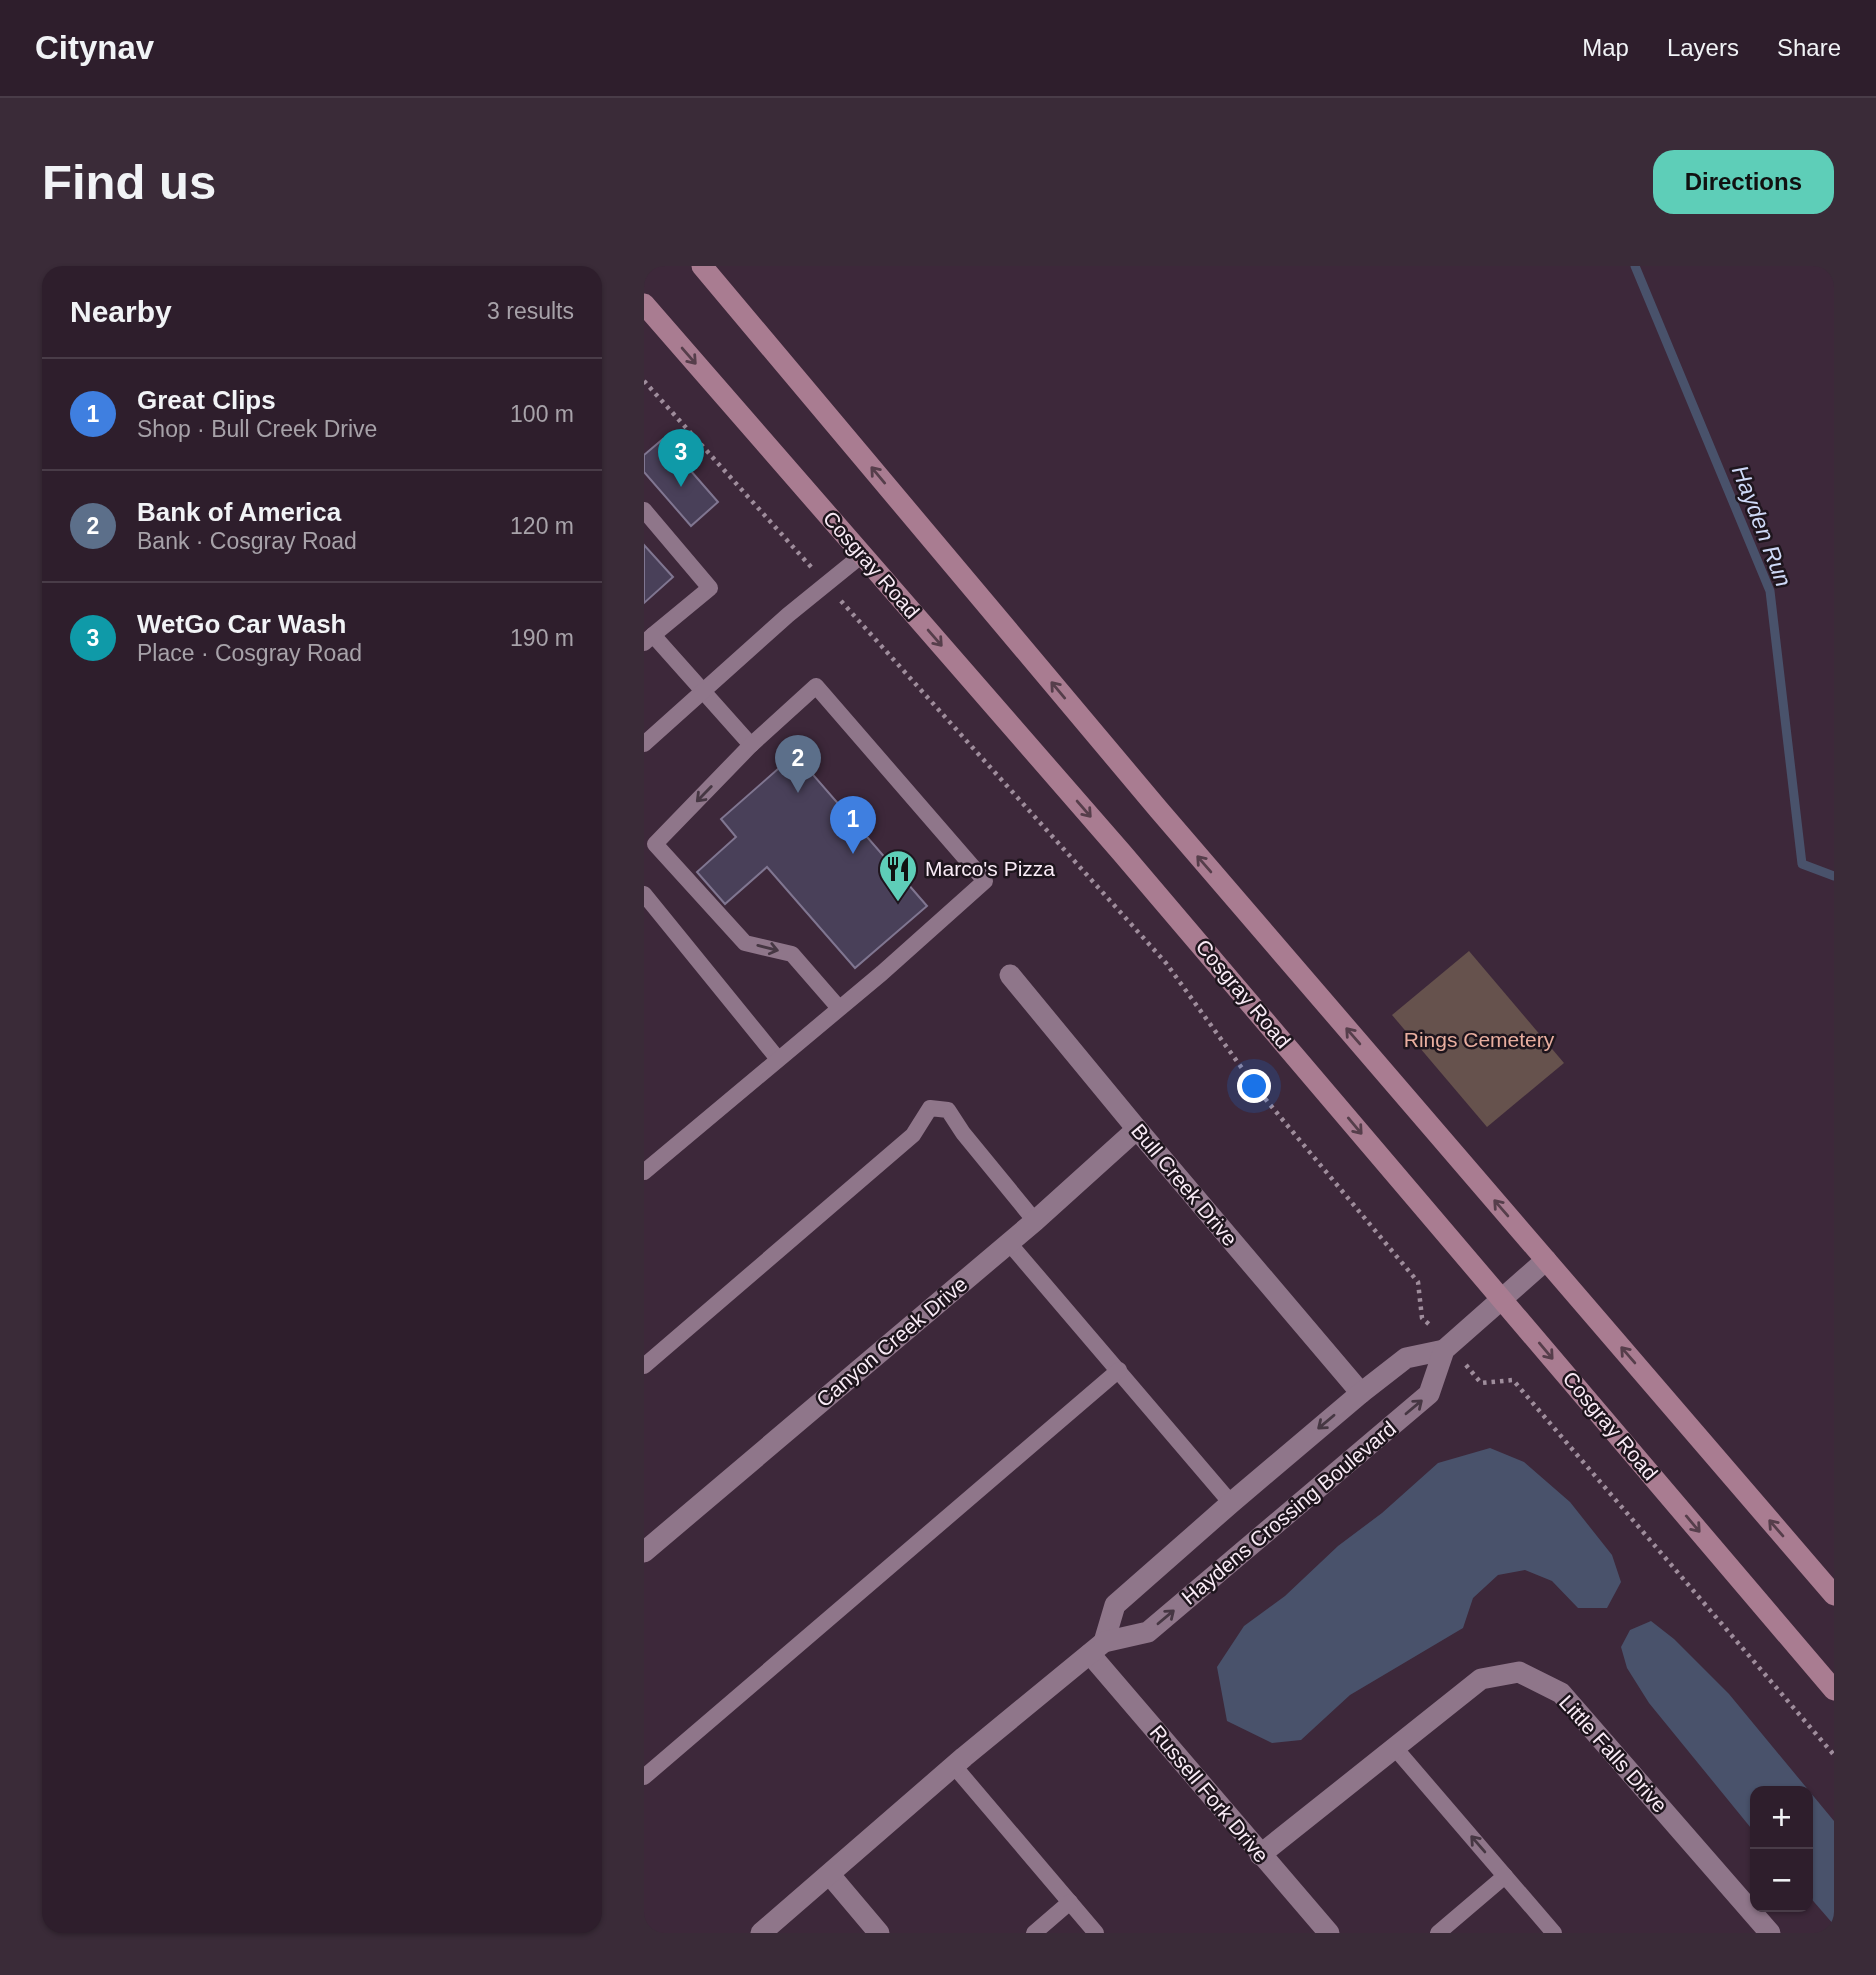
<!DOCTYPE html>
<meta charset="utf-8">
<style>
:root{--surface:#2e1e2c;--page:#3a2b38;--text:#f1f3f6;--muted:#a7a2a9;--line:#493c48;--accent:#5eceb8}
body{margin:0;font-family:Arial,sans-serif;background:var(--page);color:var(--text)}
.controls{position:absolute;right:21px;bottom:21px;display:grid;overflow:hidden;border-radius:14px;box-shadow:0 2px 5px #0004}
.controls button{width:63px;height:63px;display:grid;place-items:center;padding:0;border:0;border-bottom:2px solid var(--line);background:var(--surface);color:var(--text);font:35px sans-serif}
.you{position:absolute;left:611px;top:821px;width:24px;height:24px;margin:-18px;border:5px solid #fff;border-radius:50%;background:#1a73e8;box-shadow:0 0 0 10px #1a73e833}
.badge{display:grid;place-items:center;width:46px;height:46px;border-radius:50%;background:var(--accent);color:#fff;font-size:23px;font-weight:700}
.pin{position:absolute;translate:-50% -58px;filter:drop-shadow(0 2px 4px #0008)}
.pin::after{content:'';position:absolute;top:37px;width:24px;height:21px;background:inherit;clip-path:polygon(0 0,100% 0,50% 100%)}
.list{margin:0;padding:0;list-style:none}
h2{display:flex;justify-content:space-between;align-items:center;height:91px;margin:0;padding:0 28px;font-size:30px}
h2 small{font-size:23px;font-weight:400;color:var(--muted)}
.list li{display:grid;grid-template-columns:46px 1fr auto;gap:21px;align-items:center;box-sizing:border-box;height:112px;padding:0 28px;border-top:2px solid var(--line)}
.list b{display:block;font-size:26px;white-space:nowrap}
.list p{margin:0;font-size:23px;white-space:nowrap;color:var(--muted)}
.list em{font-size:23px;font-style:normal;color:var(--muted)}
.map{position:relative;flex:none;width:1190px;height:1667px;overflow:hidden;border-radius:21px}
header{display:flex;align-items:center;gap:42px;box-sizing:border-box;height:98px;padding:0 35px;background:var(--surface);border-bottom:2px solid var(--line)}
header strong{font-size:33px}
nav{display:flex;gap:38px;margin-inline-start:auto;font-size:24px}
.intro{display:flex;align-items:center;justify-content:space-between;box-sizing:border-box;height:168px;padding:0 42px}
h1{margin:0;font-size:49px}
.button{padding:18px 32px;border-radius:21px;background:var(--accent);color:#111;font-size:24px;font-weight:700}
main{display:flex;gap:42px;padding:0 42px}
aside{flex:1;background:var(--surface);border-radius:21px;box-shadow:0 2px 5px #0004}
.map>svg:first-child{display:block}
.green{fill:#66524d}
.water{fill:#49526b}
.lines{fill:none;stroke-linecap:round;stroke-linejoin:round}
.stream{stroke:#49526b;stroke-width:9}
.building{fill:#494059;stroke:#807691;stroke-width:2}
.path{stroke:#9f8d9c;stroke-width:4.5;stroke-dasharray:3.5 5;stroke-linecap:butt}
.lane{stroke:#8f768a;stroke-width:16}
.street{stroke:#8f768a;stroke-width:21}
.secondary{stroke:#a97c91;stroke-width:21}
.oneway{stroke:#563e4b}
.oneway2{stroke:#463743}
.labels{text-anchor:middle;stroke-width:5;stroke-linejoin:round;paint-order:stroke}
.street-label{font-size:21px;fill:#f9ebf6;stroke:#1e151d}
.poi-label{font-size:21px;fill:#f9ebf6;stroke:#1e151d;text-anchor:start}
.park-label{font-size:21px;fill:#e9ae9f;stroke:#1e151d}
.water-label{font-size:23px;font-style:italic;fill:#ced9f7;stroke:#1e151d}
</style>
<header>
<strong>Citynav</strong>
<nav><a>Map</a><a>Layers</a><a>Share</a></nav>
</header>
<div class="intro"><h1>Find us</h1><a class="button">Directions</a></div>
<main>
<aside>
<h2>Nearby<small>3 results</small></h2>
<ul class="list">
<li><span class="badge" style="background:#3f7fe0">1</span><div><b>Great Clips</b><p>Shop · Bull Creek Drive</p></div><em>100 m</em></li>
<li><span class="badge" style="background:#5c6f8a">2</span><div><b>Bank of America</b><p>Bank · Cosgray Road</p></div><em>120 m</em></li>
<li><span class="badge" style="background:#0f9aa8">3</span><div><b>WetGo Car Wash</b><p>Place · Cosgray Road</p></div><em>190 m</em></li>
</ul>
</aside>
<div class="map">
<svg width="1190" height="1667" viewBox="0 0 1190 1667">
<rect width="100%" height="100%" fill="#3d283a"/>
<polygon class="green" points="825,685 920,797 843,861 748,749"/>
<g class="water">
<polygon points="846,1182 880,1196 926,1236 968,1289 977,1316 963,1342 934,1342 908,1315 881,1304 854,1309 829,1332 819,1362 706,1429 657,1474 628,1477 583,1455 573,1401 600,1360 641,1330 694,1280 738,1247 794,1197"/>
<polygon points="1007,1355 1030,1373 1085,1428 1190,1555 1190,1659 1164,1629 1164,1525 1111,1525 1111,1567 1005,1437 983,1402 977,1381 986,1364"/>
</g>
<g class="lines">
<polyline class="stream" points="991,0 1126,325 1158,598 1190,610"/>
</g>
<g class="building">
<polygon points="19,173 74,236 47,260 0,206 0,189"/>
<polygon points="0,279 29,311 0,337"/>
<polygon points="151,488 283,640 211,702 123,601 81,638 53,606 92,571 77,553"/>
</g>
<g class="lines">
<g class="path">
<polyline points="0,115 168,302"/>
<polyline points="197,335 522,697 613,823 774,1016 778,1052 788,1061"/>
<polyline points="822,1099 837,1117 869,1114 1190,1489"/>
</g>
<g class="lane">
<polyline points="0,244 66,322 9,369"/>
<polyline points="0,377 9,369 107,479"/>
<polyline points="0,478 144,349 218,289"/>
<polyline points="0,628 134,793"/>
<polyline points="0,906 238,707 341,615 172,420 107,479 11,578 101,677 148,688 195,742"/>
<polyline points="365,977 587,1237"/>
<polyline points="0,1100 269,869 286,842 304,844 319,867 391,955"/>
<polyline points="751,1482 910,1667"/>
<polyline points="310,1500 452,1667"/>
<polyline points="0,1511 475,1104"/>
<polyline points="390,1667 426,1636"/>
<polyline points="794,1667 861,1610"/>
</g>
<g class="street">
<polyline points="366,709 493,863 717,1127"/>
<polyline points="0,1286 391,955 493,863"/>
<polyline points="460,1376 471,1339 587,1237 717,1127 762,1092 800,1084"/>
<polyline points="446,1388 685,1667"/>
<polyline points="616,1589 837,1413 875,1406 917,1427 1126,1667"/>
<polyline points="186,1609 235,1667"/>
<polyline points="117,1667 320,1491 460,1376 504,1366 785,1128 800,1084 902,994"/>
</g>
<g class="secondary">
<polyline points="58,0 515,544 1190,1329"/>
<polyline points="0,38 478,587 1190,1424"/>
</g>
</g>
<defs><path id="oneway-shaft" d="M-6 0H5M1.5-3L5.5 0L1.5 3" fill="none" stroke-width="1.6" stroke-linecap="round" stroke-linejoin="round" transform="scale(1.75)"/></defs>
<g class="oneway">
<use href="#oneway-shaft" transform="translate(45 90) rotate(49)"/>
<use href="#oneway-shaft" transform="translate(234 209) rotate(-130)"/>
<use href="#oneway-shaft" transform="translate(291 372) rotate(49)"/>
<use href="#oneway-shaft" transform="translate(414 424) rotate(-130)"/>
<use href="#oneway-shaft" transform="translate(440 543) rotate(49)"/>
<use href="#oneway-shaft" transform="translate(560 598) rotate(-131)"/>
<use href="#oneway-shaft" transform="translate(709 770) rotate(-131)"/>
<use href="#oneway-shaft" transform="translate(711 860) rotate(50)"/>
<use href="#oneway-shaft" transform="translate(857 942) rotate(-131)"/>
<use href="#oneway-shaft" transform="translate(902 1085) rotate(50)"/>
<use href="#oneway-shaft" transform="translate(984 1089) rotate(-131)"/>
<use href="#oneway-shaft" transform="translate(1049 1258) rotate(50)"/>
<use href="#oneway-shaft" transform="translate(1132 1262) rotate(-131)"/>
</g>
<g class="oneway2">
<use href="#oneway-shaft" transform="translate(60 528) rotate(134)"/>
<use href="#oneway-shaft" transform="translate(124 682) rotate(14)"/>
<use href="#oneway-shaft" transform="translate(770 1141) rotate(-40)"/>
<use href="#oneway-shaft" transform="translate(682 1156) rotate(140)"/>
<use href="#oneway-shaft" transform="translate(522 1351) rotate(-40)"/>
<use href="#oneway-shaft" transform="translate(834 1578) rotate(-131)"/>
</g>
<defs>
<symbol id="restaurant-pin" viewBox="-11 -11 22 30"><path d="M0 17L-7.5 6A9.5 9.5 0 1 1 7.5 6Z" fill="#5eceb8" stroke="#1e151d"/><path d="M-5-6h1v4h1v-4h1v4h1v-4h1v5L-1.5 .5V6h-2V.5L-5-1ZM5-6V6H3V1.5H1.5Q1.5-4 5-6Z" fill="#111"/></symbol>
</defs>
<g fill-rule="evenodd">
<use href="#restaurant-pin" x="232" y="581" width="44" height="60"/>
</g>
<g class="labels">
<g class="street-label">
<text transform="translate(227 299) rotate(49)" y="7">Cosgray Road</text>
<text transform="translate(599 728) rotate(50)" y="7">Cosgray Road</text>
<text transform="translate(540 919) rotate(50)" y="7">Bull Creek Drive</text>
<text transform="translate(248 1076) rotate(-40)" y="7">Canyon Creek Drive</text>
<text transform="translate(966 1160) rotate(50)" y="7">Cosgray Road</text>
<text transform="translate(645 1247) rotate(-40)" y="7">Haydens Crossing Boulevard</text>
<text transform="translate(969 1488) rotate(48)" y="7">Little Falls Drive</text>
<text transform="translate(565 1528) rotate(50)" y="7">Russell Fork Drive</text>
</g>
<g class="poi-label">
<text x="281" y="610">Marco's Pizza</text>
</g>
<g class="park-label">
<text x="835" y="781">Rings Cemetery</text>
</g>
<g class="water-label">
<text transform="translate(1118 260) rotate(69)" y="8">Hayden Run</text>
</g>
</g>
</svg>
<div class="controls">
<button>+</button>
<button>−</button>
</div>
<div class="you"></div>
<div class="pin badge" style="left:209px;top:588px;background:#3f7fe0">1</div>
<div class="pin badge" style="left:154px;top:527px;background:#5c6f8a">2</div>
<div class="pin badge" style="left:37px;top:221px;background:#0f9aa8">3</div>
</div>
</main>
